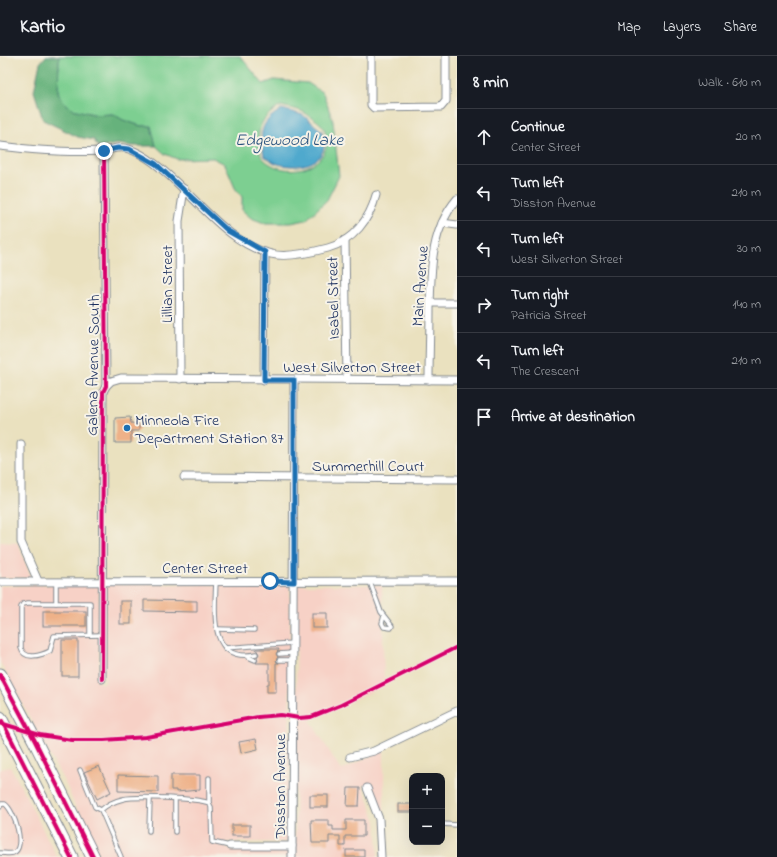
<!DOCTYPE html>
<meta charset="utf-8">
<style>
:root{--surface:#171b24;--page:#242831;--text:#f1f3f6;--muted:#9ea1a6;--line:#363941}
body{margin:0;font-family:"Indie Flower",sans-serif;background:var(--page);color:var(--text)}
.controls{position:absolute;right:12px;bottom:12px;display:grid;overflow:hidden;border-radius:8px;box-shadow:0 4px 16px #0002}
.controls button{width:36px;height:36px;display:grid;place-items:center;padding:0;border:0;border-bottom:1px solid var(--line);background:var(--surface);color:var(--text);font:20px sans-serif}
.stop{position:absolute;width:12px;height:12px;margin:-9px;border:3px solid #1f6fb2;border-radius:50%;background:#fff}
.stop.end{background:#1f6fb2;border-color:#fff;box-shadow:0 1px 4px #0008}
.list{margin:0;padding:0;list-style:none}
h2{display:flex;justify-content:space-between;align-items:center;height:52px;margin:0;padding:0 16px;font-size:17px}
h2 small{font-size:13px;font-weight:400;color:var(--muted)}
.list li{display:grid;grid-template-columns:26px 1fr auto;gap:12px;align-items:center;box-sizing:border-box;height:56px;padding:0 16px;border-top:1px solid var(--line)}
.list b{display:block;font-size:15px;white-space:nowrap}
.list p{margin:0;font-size:13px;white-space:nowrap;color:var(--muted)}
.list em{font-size:13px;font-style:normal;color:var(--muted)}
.icon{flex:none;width:22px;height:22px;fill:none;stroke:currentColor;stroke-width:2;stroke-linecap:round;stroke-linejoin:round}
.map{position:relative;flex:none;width:457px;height:801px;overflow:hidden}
header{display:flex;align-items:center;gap:24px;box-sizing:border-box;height:56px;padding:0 20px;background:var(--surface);border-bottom:1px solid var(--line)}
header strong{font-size:19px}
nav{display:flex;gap:22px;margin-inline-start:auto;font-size:14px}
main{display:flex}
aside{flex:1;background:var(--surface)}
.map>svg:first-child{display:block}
.built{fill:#f7d1c6}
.green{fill:#7dcf91;stroke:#4c7f78;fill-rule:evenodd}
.forest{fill:#66b27b;stroke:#40706c}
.water{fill:#50a9cd;stroke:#366c96}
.building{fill:#eeb188}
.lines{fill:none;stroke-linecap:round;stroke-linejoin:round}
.lane-casing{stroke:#82888e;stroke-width:5.5}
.street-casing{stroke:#82888e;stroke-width:9}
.highway-casing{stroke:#82888e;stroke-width:15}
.lane{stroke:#fff;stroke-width:3.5}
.street{stroke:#fff;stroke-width:7}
.highway{stroke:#fff;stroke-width:13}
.cycleway-casing{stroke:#f7f3e8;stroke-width:6}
.cycleway{stroke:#d6006c;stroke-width:4}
.route{stroke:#1f6fb2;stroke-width:5}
.poi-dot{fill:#1f6fb2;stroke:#f7f3e8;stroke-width:1.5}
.labels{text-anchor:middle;stroke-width:4;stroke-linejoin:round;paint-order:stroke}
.street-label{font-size:16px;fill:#1b2f5e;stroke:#f7f3e8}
.poi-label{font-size:16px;fill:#1b2f5e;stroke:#f7f3e8;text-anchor:start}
.water-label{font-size:17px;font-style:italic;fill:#2b547f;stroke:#f7f3e8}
</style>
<header>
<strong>Kartio</strong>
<nav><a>Map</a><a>Layers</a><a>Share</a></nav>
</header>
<main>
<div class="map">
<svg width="457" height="801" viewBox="0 0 457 801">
<rect width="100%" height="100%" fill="#f7f3e8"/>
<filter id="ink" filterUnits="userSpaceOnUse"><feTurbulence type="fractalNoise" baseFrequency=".025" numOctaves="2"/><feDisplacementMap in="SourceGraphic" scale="8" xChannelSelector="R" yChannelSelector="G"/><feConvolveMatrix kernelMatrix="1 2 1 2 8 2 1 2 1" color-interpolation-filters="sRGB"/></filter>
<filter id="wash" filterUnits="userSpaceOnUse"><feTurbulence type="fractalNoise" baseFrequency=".012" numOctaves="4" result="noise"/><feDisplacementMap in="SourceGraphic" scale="16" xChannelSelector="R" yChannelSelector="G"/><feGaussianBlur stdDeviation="0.9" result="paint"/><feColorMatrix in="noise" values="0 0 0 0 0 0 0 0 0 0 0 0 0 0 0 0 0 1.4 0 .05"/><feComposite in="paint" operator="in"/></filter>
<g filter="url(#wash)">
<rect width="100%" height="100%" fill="#eae1bf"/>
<g class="built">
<polygon points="0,486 18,487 31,522 0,522"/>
<polygon points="99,528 99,627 105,627 105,528 290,529 289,786 227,786 227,793 289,794 289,801 97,801 67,731 0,606 0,530"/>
<polygon points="297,529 382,529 384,630 310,664 341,714 384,694 384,753 383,781 382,762 369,728 363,730 376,765 378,801 295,801"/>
<polygon points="10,711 15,719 57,801 0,801 0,713"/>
</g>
<path class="green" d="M 59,0 L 240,0 L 263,28 L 274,24 L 308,27 L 323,37 L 333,65 L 339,120 L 327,144 L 306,164 L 291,167 L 264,167 L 251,162 L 242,154 L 242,141 L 235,132 L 225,108 L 213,102 L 177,103 L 165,98 L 156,90 L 150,70 L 141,70 L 123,64 L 113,58 L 97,59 L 72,53 L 62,44 L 58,36 ZM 281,50 C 288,52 299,53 305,57 C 311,61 323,67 325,75 C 337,113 281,126 261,100 C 256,75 258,63 281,50 Z"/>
<polygon class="forest" points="46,0 59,0 58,36 62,44 72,53 97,59 113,58 123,64 141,70 151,70 156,90 132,90 118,88 98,91 94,84 78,81 43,64 34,35 40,7"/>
<path class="water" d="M 282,53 L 303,59 L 322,75 C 323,80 324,87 324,91 C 320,112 292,112 278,108 C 273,107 268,102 264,100 C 259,76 260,66 282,53 Z"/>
<g id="blocks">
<g class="building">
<polygon points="130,361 131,367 139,368 139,375 131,375 131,387 115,387 115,362"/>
<polygon points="144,544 197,545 197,556 144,555"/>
<rect x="120" y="545" width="11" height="23"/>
<rect x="43" y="555" width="43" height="15"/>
<rect x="312" y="557" width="15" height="15"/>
<rect x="62" y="584" width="16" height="36"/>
<polygon points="256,593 279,593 276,598 278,601 276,605 279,607 276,607 276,636 267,636 267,628 269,628 269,607 256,607 258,604 257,601 259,598"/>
<polygon points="256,683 258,693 241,697 239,686"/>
<polygon points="99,710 111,736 97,743 84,716"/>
<polygon points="118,719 158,720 158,736 118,735"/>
<polygon points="171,719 200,719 200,734 176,736 176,734 171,734"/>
<polygon points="348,732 360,732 359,750 347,750"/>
<rect x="310" y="739" width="18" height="12"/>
<rect x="398" y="748" width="14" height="8"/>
<polygon points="311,764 329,764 329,770 333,770 333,774 346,774 346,764 364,764 364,780 345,780 345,790 340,790 340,780 329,780 329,787 312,787"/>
<rect x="232" y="769" width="18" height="11"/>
<rect x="346" y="794" width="18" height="7"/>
</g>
</g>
</g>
<g filter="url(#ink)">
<use href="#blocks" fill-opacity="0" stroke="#82888e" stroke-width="1"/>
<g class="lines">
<defs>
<g id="lane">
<path d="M 216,525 C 215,556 208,608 256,598"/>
<polyline points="56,526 56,547"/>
<polyline points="370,526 381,556 392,570 391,572 384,571 382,567 384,560"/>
<polyline points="217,573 254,574"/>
<path d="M 90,579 L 90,547 L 28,547 L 23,548 L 21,551 L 21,592 C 24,605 42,599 50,595 L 54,580 L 102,579"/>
<polyline points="225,592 293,587"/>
<polyline points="279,598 293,597"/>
<polyline points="248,601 255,604"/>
<polyline points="279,604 293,604"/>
<polyline points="80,714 95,751 101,754"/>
<polyline points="209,722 209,747"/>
<path d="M 0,751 L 1,748 L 5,748 C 14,754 27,792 13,797 C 10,798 4,797 0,797"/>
<polyline points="442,768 457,769"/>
<polyline points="149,775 150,743"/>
<polyline points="175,776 175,743"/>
<path d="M 121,801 L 101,754 C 108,748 114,745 123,743 C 135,740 198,742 209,747 L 211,751 L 212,786 L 230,790"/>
</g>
<g id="street">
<polyline points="371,0 371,49 374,52 441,51 446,45 446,0"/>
<path d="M 0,90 C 33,94 67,97 99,95 C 109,95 119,89 129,93 C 147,99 162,113 176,126 C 203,151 233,189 271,198 C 286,202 313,196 328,192 C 353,185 370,163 376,139"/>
<polyline points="442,167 457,169"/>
<polyline points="345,184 347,324"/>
<polyline points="430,247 457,247"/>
<polyline points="180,323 179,165 184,133"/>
<polyline points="264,324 265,196"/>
<path d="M 429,324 C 429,300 430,277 430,253 C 431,214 430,175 457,143"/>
<polyline points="106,330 111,325 121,322 457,324"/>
<polyline points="21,388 21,486 38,525"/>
<polyline points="184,421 457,423"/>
<polyline points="0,526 457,525"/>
<polyline points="102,623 103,336 106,330 104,95"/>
<polyline points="350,701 374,695 457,655"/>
<polyline points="367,732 379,763 381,801"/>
<polyline points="230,790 292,790"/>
<polyline points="292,801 294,324"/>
</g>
<g id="highway">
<polyline points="0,619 35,685 93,801"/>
<polyline points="0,662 71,801"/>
</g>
</defs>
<use href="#lane" class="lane-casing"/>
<use href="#street" class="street-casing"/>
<use href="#highway" class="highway-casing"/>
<use href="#lane" class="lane"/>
<use href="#street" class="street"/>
<use href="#highway" class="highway"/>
<defs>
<g id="cycleway">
<polyline points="0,619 35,685 93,801"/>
<polyline points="102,623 103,336 106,330 104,95"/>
<polyline points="2,665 71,801"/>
<polyline points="0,667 40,679 72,684 104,684 146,681 258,661 281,659 299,662 311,661 341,649 457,591"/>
</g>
</defs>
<use href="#cycleway" class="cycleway-casing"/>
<use href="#cycleway" class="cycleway"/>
</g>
</g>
<g class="lines" filter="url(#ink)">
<polyline class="route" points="104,95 118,92 129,93 156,108 228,175 265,196 264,324 294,324 294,526 270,525"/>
</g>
<circle class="poi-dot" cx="127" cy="372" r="4"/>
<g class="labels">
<g class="street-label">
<text transform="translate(166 228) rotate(-90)" y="6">Lillian Street</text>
<text transform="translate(419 230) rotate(-86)" y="6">Main Avenue</text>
<text transform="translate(332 242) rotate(-91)" y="6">Isabel Street</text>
<text transform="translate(92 309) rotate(-89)" y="6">Galena Avenue South</text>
<text x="352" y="316">West Silverton Street</text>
<text x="368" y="415">Summerhill Court</text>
<text x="205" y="517">Center Street</text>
<text transform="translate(279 730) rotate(-90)" y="6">Disston Avenue</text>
</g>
<g class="poi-label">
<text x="135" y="369">Minneola Fire<tspan x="135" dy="18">Department Station 87</tspan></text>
</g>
<g class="water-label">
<text x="289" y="89">Edgewood Lake</text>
</g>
</g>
</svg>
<div class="controls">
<button>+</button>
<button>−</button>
</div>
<div class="stop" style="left:270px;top:525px"></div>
<div class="stop end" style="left:104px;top:95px"></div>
</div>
<aside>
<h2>8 min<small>Walk · 610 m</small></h2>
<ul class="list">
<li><svg class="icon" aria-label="ahead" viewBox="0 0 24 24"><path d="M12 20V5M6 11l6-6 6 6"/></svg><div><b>Continue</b><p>Center Street</p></div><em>20 m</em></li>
<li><svg class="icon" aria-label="left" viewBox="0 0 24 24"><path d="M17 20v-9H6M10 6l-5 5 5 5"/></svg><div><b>Turn left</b><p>Disston Avenue</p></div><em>210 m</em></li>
<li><svg class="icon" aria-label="left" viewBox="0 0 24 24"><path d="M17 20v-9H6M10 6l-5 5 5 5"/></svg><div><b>Turn left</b><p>West Silverton Street</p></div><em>30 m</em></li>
<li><svg class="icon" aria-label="right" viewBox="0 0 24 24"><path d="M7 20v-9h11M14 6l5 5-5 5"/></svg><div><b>Turn right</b><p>Patricia Street</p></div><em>140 m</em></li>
<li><svg class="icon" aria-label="left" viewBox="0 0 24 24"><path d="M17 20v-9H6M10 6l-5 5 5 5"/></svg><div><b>Turn left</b><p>The Crescent</p></div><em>210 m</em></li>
<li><svg class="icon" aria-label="arrive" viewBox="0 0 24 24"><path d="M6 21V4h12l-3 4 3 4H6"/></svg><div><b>Arrive at destination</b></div></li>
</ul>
</aside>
</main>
